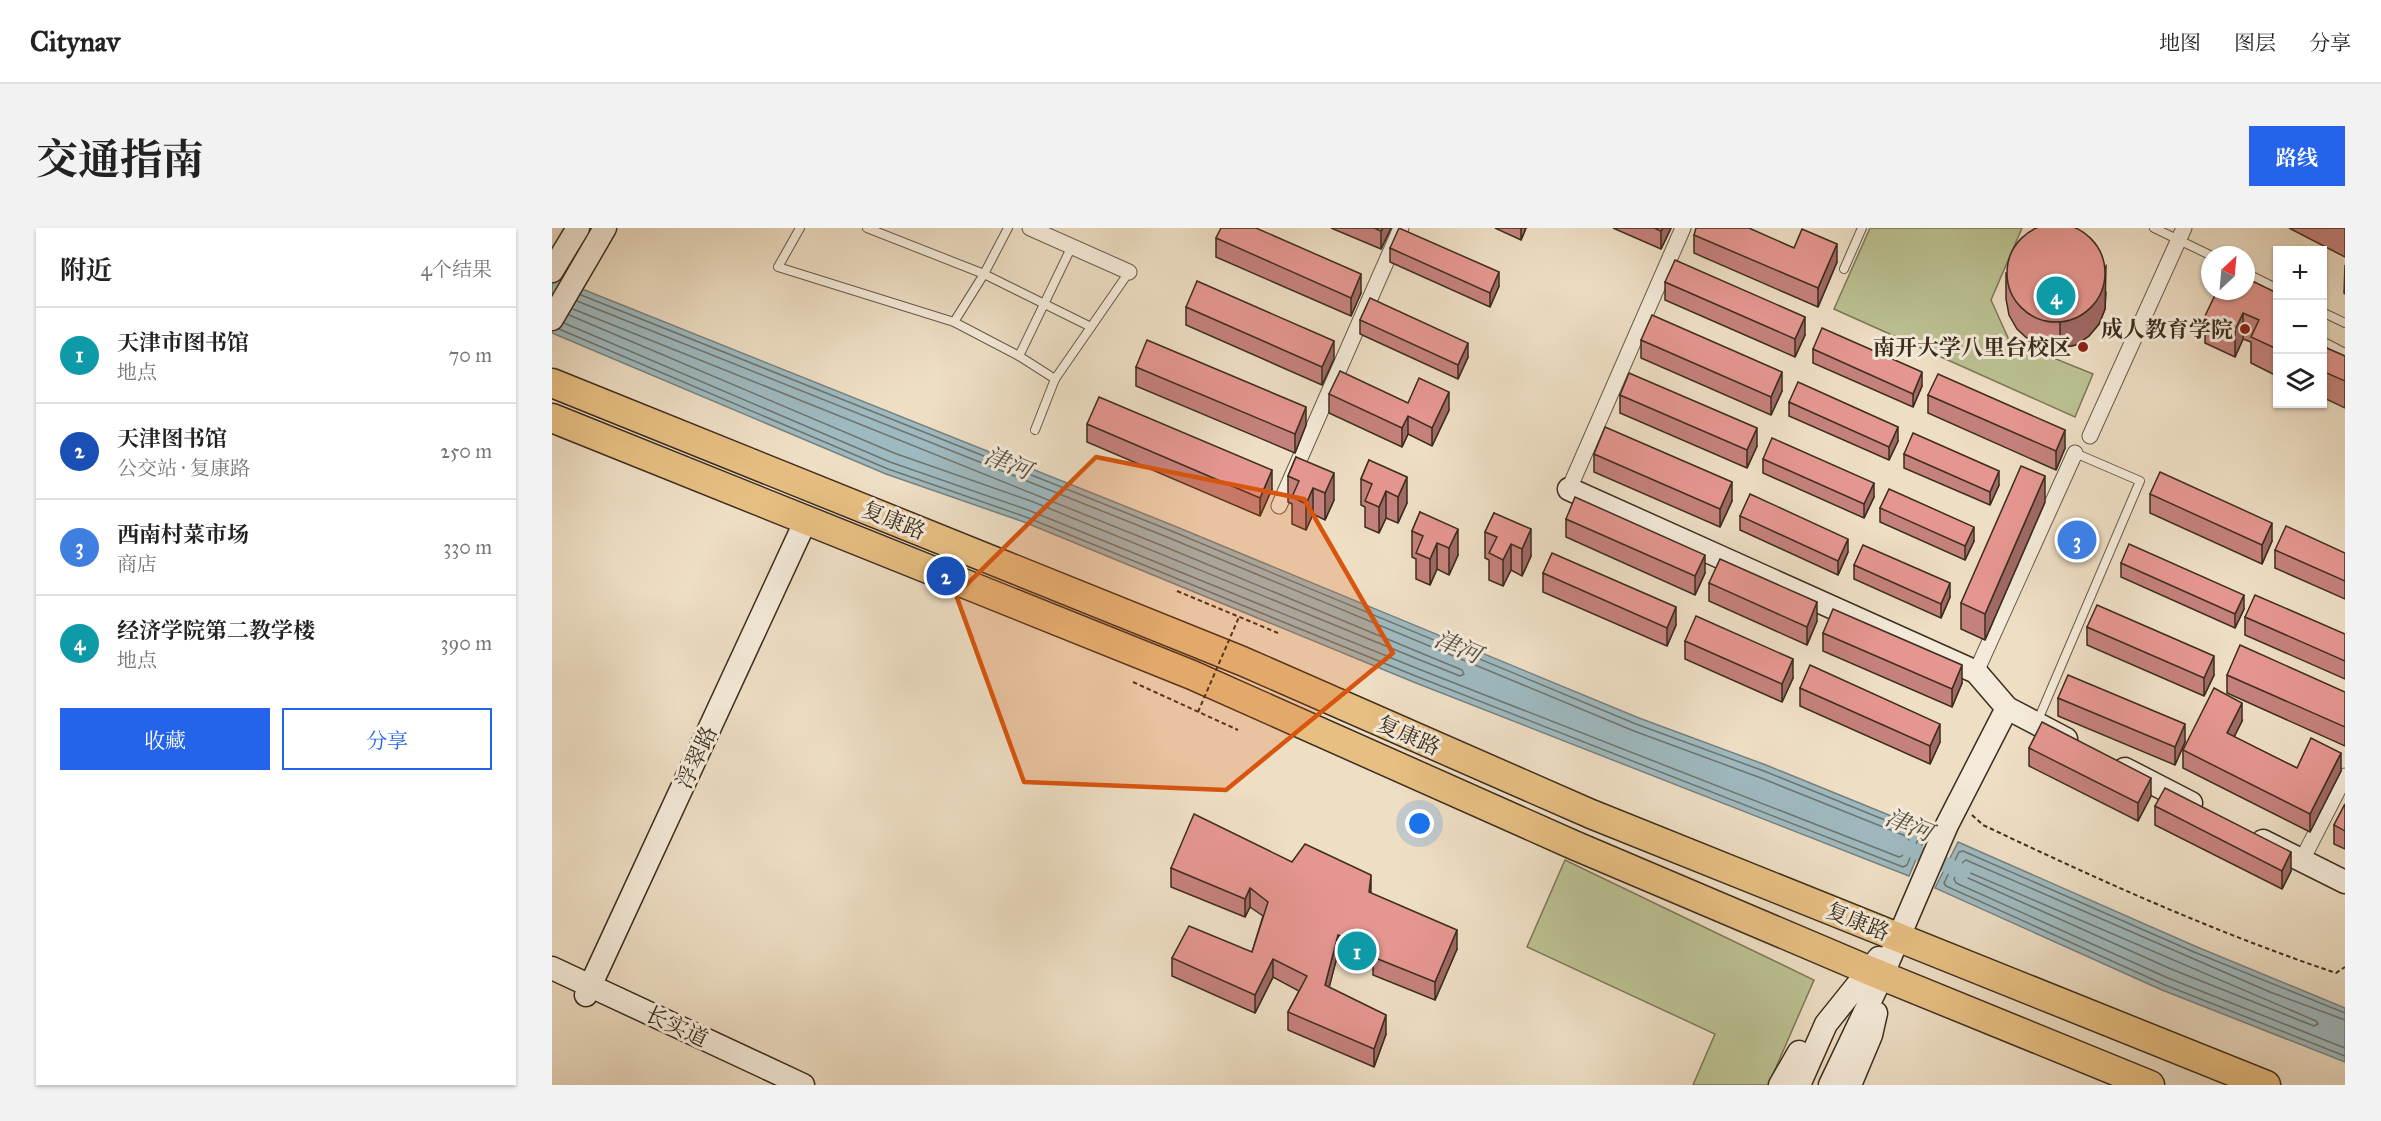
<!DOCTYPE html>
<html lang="zh">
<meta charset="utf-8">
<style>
:root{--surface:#fff;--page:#f2f2f2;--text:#222;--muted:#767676;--line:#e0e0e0;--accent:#2563eb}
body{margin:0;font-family:"IM FELL Great Primer","Noto Serif SC",serif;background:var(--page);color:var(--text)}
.controls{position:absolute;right:18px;top:18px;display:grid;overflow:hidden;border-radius:0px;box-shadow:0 2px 4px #0004}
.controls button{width:54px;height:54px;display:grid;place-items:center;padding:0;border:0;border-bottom:2px solid var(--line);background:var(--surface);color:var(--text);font:30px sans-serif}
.compass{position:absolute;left:1649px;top:18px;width:54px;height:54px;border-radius:50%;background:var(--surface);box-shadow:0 2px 4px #0004;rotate:26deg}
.you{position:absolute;left:868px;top:596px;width:21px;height:21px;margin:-15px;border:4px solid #fff;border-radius:50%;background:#1a73e8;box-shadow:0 0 0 9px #1a73e833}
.badge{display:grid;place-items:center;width:39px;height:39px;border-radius:50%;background:var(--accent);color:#fff;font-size:20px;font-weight:700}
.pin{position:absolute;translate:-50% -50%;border:3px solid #fff;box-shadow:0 2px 6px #0006}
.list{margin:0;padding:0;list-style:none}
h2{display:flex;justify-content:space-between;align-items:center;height:78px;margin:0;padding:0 24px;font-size:26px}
h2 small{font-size:20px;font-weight:400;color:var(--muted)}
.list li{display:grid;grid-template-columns:39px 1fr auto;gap:18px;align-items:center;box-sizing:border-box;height:96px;padding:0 24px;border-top:2px solid var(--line)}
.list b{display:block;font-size:22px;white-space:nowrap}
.list p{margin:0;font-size:20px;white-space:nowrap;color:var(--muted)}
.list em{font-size:20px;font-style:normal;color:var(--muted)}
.actions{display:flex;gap:12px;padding:18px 24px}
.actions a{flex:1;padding:14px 0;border:2px solid var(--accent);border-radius:0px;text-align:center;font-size:21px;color:var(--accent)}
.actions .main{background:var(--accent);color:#fff}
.icon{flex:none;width:33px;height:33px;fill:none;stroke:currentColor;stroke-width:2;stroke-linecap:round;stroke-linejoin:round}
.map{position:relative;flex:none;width:1793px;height:857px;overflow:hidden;border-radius:0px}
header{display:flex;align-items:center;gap:36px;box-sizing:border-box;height:84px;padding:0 30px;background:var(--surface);border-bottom:2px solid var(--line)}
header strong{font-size:28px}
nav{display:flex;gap:33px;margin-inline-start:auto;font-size:21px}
.intro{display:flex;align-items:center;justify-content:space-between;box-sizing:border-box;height:144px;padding:0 36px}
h1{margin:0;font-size:42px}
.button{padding:15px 27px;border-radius:0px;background:var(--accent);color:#fff;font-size:21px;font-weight:700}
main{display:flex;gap:36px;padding:0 36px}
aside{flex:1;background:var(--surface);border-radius:0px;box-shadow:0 2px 4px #0004}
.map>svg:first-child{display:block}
.green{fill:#bbc192;stroke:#7c7858;stroke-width:1.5}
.water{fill:#9eb9bf;stroke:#77817f;stroke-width:1.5}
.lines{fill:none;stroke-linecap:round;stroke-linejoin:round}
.shore{stroke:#6d746e;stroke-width:1.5}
.canal{stroke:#9eb9bf;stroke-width:15}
.lane-casing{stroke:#685a48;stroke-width:10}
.street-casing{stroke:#685a48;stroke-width:17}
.secondary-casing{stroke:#3c2e1e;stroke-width:25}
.highway-casing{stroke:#3c2e1e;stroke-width:31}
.path{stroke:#3c2e1e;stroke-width:2;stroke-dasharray:4.5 3;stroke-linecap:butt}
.lane{stroke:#f4ead9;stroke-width:8}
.street{stroke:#f4ead9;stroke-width:15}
.secondary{stroke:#f4ead9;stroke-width:22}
.highway{stroke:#e7bf82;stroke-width:28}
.path-bridge{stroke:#3c2e1e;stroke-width:2;stroke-dasharray:4.5 3;stroke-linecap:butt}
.wall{fill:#c5817c;stroke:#3c2e1e;stroke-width:1.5}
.shaded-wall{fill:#a06965;stroke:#3c2e1e;stroke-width:1.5}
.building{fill:#e59690;stroke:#3c2e1e;stroke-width:1.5}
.marked{fill:#d7550e;fill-opacity:0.2;stroke:#d7550e;stroke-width:4.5;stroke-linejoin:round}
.poi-dot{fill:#8f2418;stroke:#f4ead9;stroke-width:2}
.labels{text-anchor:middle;stroke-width:6;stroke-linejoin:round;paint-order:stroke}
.poi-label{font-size:22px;font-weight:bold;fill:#3c2e1e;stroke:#f4ead9;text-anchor:end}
.street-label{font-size:22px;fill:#3c2e1e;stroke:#f4ead9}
.water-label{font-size:24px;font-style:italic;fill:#545146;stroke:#f4ead9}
</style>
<header>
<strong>Citynav</strong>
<nav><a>地图</a><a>图层</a><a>分享</a></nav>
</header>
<div class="intro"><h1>交通指南</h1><a class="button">路线</a></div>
<main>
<aside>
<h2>附近<small>4个结果</small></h2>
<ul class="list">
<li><span class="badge" style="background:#0f9aa8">1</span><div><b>天津市图书馆</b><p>地点</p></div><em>70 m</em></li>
<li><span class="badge" style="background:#1a4fb4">2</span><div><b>天津图书馆</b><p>公交站 · 复康路</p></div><em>250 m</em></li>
<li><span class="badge" style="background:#3f7fe0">3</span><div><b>西南村菜市场</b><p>商店</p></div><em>330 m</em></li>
<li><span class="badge" style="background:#0f9aa8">4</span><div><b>经济学院第二教学楼</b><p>地点</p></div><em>390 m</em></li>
</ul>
<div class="actions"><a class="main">收藏</a><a>分享</a></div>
</aside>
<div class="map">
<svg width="1793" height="857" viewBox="0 0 1793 857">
<rect width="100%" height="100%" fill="#eedec4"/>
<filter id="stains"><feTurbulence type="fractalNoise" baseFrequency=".00333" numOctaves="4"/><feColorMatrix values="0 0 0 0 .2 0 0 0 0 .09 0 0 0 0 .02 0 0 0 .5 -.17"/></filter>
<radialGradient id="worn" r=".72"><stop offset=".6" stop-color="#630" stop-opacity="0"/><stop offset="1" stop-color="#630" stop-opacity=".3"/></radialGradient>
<g class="green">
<polygon points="1318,0 1470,0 1439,72 1457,112 1541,146 1523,189 1282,81"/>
<polygon points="1013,632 1262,752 1218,853 1226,857 1141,857 1163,806 975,719"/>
</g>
<g class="water">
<polygon points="0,49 620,297 1087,490 1214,537 1376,603 1357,648 864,455 472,294 334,246 0,105"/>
<polygon points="1406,614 1645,719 1793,780 1793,834 1610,762 1383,660"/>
</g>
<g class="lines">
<g class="shore">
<polyline points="17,87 342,225 479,273 873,434 908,448 912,446 910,442 611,318 21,81"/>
<polyline points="12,95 338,234 476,282 869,442 1347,629 1350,628 1357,613 1356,609 1209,550 1082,503 615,309 25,73"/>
<polyline points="7,101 336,241 474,289 866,449 1351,639 1355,637 1367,609 1365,605 1212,543 1084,496 617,302 29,67"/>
<polygon points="1416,644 1764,793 1766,796 1762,798 1619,741 1416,650 1414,647"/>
<polyline points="1793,785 1642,724 1411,623 1407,624 1392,655 1394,658 1613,757 1793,828"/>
<polyline points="1793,792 1718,764 1414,632 1411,634 1402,651 1404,655 1616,750 1793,820"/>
</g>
<polyline class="canal" points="1348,617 1411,644"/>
<defs>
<g id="lane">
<polyline points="248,0 226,39 402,94"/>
<polyline points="315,0 432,46 402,94 467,128"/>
<polyline points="456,0 432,46 539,99"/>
<polyline points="1602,0 1658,27"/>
<polyline points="1292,41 1310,0"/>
<polyline points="1694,45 1726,61"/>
<polyline points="1770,84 1793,95"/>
<polyline points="1770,113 1793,125"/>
<polyline points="503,151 467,128 520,18"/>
<polyline points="483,202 503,151 577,44"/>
<polyline points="1486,492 1588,253 1523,225"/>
</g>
<g id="street">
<polyline points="478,0 577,44"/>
<polyline points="1538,208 1632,0"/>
<polyline points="1017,261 1131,0"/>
<polyline points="727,278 849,0"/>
<polyline points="1424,444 1523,225"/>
<polyline points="1750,632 1793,548"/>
</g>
<g id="secondary">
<polyline points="0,43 26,0"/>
<polyline points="0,91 53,0"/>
<polyline points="1017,261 1424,444 1455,480 1514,511"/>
<polyline points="1573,541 1639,575"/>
<polyline points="1711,613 1793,654"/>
<polyline points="0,740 251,857"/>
<polyline points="34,767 254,292"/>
<polyline points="1228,857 1247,824"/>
<polyline points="1247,857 1274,796 1327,730"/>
<polyline points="1278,857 1330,748 1395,597 1455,480"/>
<polyline points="1298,857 1319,807 1324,785"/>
</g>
<g id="highway">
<polyline points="0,155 690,433 1039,586 1714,857"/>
<polyline points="0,190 640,447 1024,618 1316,742 1598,857"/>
</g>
</defs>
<use href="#lane" class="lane-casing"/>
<use href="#street" class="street-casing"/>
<use href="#secondary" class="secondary-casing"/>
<use href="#highway" class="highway-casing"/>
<g class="path">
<polyline points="625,363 726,405"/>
<polyline points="581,454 686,502"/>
<path d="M 1420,587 L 1431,597 C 1547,652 1662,704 1784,745 L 1793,739"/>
</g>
<use href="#lane" class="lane"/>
<use href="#street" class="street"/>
<use href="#secondary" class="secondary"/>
<use href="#highway" class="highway"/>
<polyline class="path-bridge" points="646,484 687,389"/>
</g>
<g class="wall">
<polygon points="779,0 839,0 829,21"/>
<polygon points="943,0 974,0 969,12"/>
<polygon points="1061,0 1119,0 1109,21"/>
<polygon points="1737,0 1793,0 1793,29"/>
<polygon points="1142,7 1242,20 1285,34 1266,79 1142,25"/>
<polygon points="664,10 809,65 799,88 664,29"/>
<polygon points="838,20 947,58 938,79 838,34"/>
<polygon points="1793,37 1793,66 1792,65"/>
<polygon points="1454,45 1554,64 1553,81 1547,96 1537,108 1524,117 1508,120 1492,119 1477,112 1465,101 1457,87 1454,71"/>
<polygon points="1113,54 1253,107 1243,129 1113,72"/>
<polygon points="1725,65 1725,148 1699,135 1699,114 1691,111 1683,129 1653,115 1653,88"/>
<polygon points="634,79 782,131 770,157 634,97"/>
<polygon points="808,92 916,129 906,151 808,106"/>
<polygon points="1089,112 1230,163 1219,187 1089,130"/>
<polygon points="1770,118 1793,128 1793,180 1770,169"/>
<polygon points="1261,121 1370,158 1361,179 1261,135"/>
<polygon points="584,139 754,197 743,225 584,158"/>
<polygon points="777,166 856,175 897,182 880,218 856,206 850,219 777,185"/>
<polygon points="1068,167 1205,218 1195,240 1068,185"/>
<polygon points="1376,167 1513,220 1504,242 1376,185"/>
<polygon points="1237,174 1346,213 1337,232 1237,188"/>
<polygon points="535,196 720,261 708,288 535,214"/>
<polygon points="1042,226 1180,273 1168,299 1042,244"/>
<polygon points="1352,226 1447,257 1438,277 1352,240"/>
<polygon points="744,229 782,272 773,292 761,286 754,302 740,296 740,276 736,274 736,248"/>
<polygon points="1211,231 1322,269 1312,290 1211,245"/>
<polygon points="817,232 855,275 846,295 834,290 827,305 813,299 813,279 809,277 809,251"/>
<polygon points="1598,266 1720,313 1710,336 1598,285"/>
<polygon points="1493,274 1433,412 1409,401 1409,375"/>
<polygon points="1328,280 1422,313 1413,332 1328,294"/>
<polygon points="868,284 906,327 897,347 885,341 878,357 864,351 864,331 860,329 860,303"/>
<polygon points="942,285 979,328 970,348 959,342 951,358 937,352 937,332 933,330 933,304"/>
<polygon points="1188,288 1296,324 1286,347 1188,302"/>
<polygon points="1014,291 1153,345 1143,367 1014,309"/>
<polygon points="1723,322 1793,325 1793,371 1723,340"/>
<polygon points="1569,335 1692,381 1683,400 1569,349"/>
<polygon points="1302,337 1398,369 1389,390 1302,351"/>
<polygon points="991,345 1124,397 1115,418 991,364"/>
<polygon points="1157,355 1265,393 1255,417 1157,373"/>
<polygon points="1693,389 1793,406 1793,451 1693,407"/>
<polygon points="1535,399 1662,447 1652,468 1535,417"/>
<polygon points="1271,405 1410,455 1400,479 1271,423"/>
<polygon points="1133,413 1241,450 1230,474 1133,431"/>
<polygon points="1675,447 1793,464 1793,518 1675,465"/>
<polygon points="1248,460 1388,514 1378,536 1248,478"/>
<polygon points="1506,470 1633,514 1623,537 1506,488"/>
<polygon points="1690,493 1682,509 1745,540 1789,543 1758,604 1631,540 1631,522"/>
<polygon points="1477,520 1599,568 1586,593 1477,538"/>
<polygon points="1793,576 1793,621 1782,616 1782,597"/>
<polygon points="1603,578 1739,643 1730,661 1603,597"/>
<polygon points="740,634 819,666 905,721 883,772 821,747 821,738 786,725 777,759 834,806 822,839 736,802 736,784 747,763 721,749 703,785 620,748 620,730 700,724 711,688 698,679 693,689 619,659 619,640"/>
</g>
<g class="shaded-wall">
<polygon points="831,0 839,0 829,21 829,3"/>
<polygon points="969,0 974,0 969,12"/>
<polygon points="1111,0 1119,0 1109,21 1109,3"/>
<polygon points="1285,16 1285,34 1266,79 1266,60"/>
<polygon points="1554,38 1553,81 1547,96 1537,108 1524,117 1508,120 1508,94"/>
<polygon points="947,44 947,58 938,79 938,65"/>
<polygon points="809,46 809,65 799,88 799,70"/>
<polygon points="1691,85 1691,111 1683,129 1683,102"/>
<polygon points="1253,89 1253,107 1243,129 1243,111"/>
<polygon points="782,113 782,131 770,157 770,139"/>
<polygon points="916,115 916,129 906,151 906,137"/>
<polygon points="1230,144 1230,163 1219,187 1219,169"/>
<polygon points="1370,144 1370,158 1361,179 1361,166"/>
<polygon points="897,164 897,182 880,218 880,200"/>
<polygon points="754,179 754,197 743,225 743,206"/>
<polygon points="856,188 856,206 850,219 850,200"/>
<polygon points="1346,199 1346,213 1337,232 1337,219"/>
<polygon points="1205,200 1205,218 1195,240 1195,222"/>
<polygon points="1513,202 1513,220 1504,242 1504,223"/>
<polygon points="720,242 720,261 708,288 708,270"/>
<polygon points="1447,243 1447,257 1438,277 1438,264"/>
<polygon points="782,245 782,272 773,292 773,265"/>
<polygon points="1493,248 1493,274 1433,412 1433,386"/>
<polygon points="855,249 855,275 846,295 846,269"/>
<polygon points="1180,254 1180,273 1168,299 1168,281"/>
<polygon points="1322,255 1322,269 1312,290 1312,276"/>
<polygon points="761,260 761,286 754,302 754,276"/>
<polygon points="834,263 834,290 827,305 827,279"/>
<polygon points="1720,295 1720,313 1710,336 1710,317"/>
<polygon points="1422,299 1422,313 1413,332 1413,318"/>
<polygon points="906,301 906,327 897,347 897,320"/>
<polygon points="979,301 979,328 970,348 970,321"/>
<polygon points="1296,311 1296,324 1286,347 1286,333"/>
<polygon points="885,315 885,341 878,357 878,331"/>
<polygon points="959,316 959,342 951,358 951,332"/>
<polygon points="1153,327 1153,345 1143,367 1143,348"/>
<polygon points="1398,355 1398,369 1389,390 1389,376"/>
<polygon points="1692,367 1692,381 1683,400 1683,386"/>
<polygon points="1265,374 1265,393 1255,417 1255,399"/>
<polygon points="1124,379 1124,397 1115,418 1115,400"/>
<polygon points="1662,428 1662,447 1652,468 1652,450"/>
<polygon points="1241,431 1241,450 1230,474 1230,456"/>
<polygon points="1410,437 1410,455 1400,479 1400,461"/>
<polygon points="1690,475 1690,493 1675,523 1675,505"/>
<polygon points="1388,496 1388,514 1378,536 1378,518"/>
<polygon points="1633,496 1633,514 1623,537 1623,519"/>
<polygon points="1789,525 1789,543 1758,604 1758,586"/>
<polygon points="1599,550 1599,568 1586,593 1586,575"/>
<polygon points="1739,624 1739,643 1730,661 1730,643"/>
<polygon points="819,647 819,665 817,664"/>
<polygon points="698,660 698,679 693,689 693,671"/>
<polygon points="905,702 905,721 883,772 883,754"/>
<polygon points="786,707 786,725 773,775 773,757"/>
<polygon points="721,731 721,749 703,785 703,767"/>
<polygon points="834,787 834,806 822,839 822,821"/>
</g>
<g class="building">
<circle cx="1504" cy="45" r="49"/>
<polygon points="669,0 704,0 809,46 799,70 664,10"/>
<polygon points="822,0 831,0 829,3"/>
<polygon points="847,0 947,44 938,65 838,20"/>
<polygon points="1102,0 1111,0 1109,3"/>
<polygon points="1144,0 1197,0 1242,20 1250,1 1285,16 1266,60 1142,7"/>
<polygon points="1123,32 1253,89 1243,111 1113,54"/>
<polygon points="1694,50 1725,65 1725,121 1699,109 1707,92 1691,85 1683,102 1653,88 1665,63 1694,63"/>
<polygon points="645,53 782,113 770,139 634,79"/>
<polygon points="818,70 916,115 906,137 808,92"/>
<polygon points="1100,87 1230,144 1219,169 1089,112"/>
<polygon points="1270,100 1370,144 1361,166 1261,121"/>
<polygon points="595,112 754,179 743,206 584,139"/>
<polygon points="1770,118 1793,128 1793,153 1770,143"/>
<polygon points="788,143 856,175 867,150 897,164 880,200 856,188 850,200 777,166"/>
<polygon points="1077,145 1205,200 1195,222 1068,167"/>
<polygon points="1386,146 1513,202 1504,223 1376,167"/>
<polygon points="1246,154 1346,199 1337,219 1237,174"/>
<polygon points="547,169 720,242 708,270 535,196"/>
<polygon points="1053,199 1180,254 1168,281 1042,226"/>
<polygon points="1361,205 1447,243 1438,264 1352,226"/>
<polygon points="1220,210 1322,255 1312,276 1211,231"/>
<polygon points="744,229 782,245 773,265 761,260 754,276 740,269 747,253 736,248"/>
<polygon points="817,232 855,249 846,269 834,263 827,279 813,273 820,256 809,251"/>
<polygon points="1469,238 1493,248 1433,386 1409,375"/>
<polygon points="1608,244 1720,295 1710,317 1598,266"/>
<polygon points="1337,261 1422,299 1413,318 1328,280"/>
<polygon points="1198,266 1296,311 1286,333 1188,288"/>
<polygon points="1023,269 1153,327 1143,348 1014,291"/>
<polygon points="868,284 906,301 897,320 885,315 878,331 864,325 871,308 860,303"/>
<polygon points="942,285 979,301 970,321 959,316 951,332 937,325 945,309 933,304"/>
<polygon points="1734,298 1793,325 1793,353 1723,322"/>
<polygon points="1577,316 1692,367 1683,386 1569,335"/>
<polygon points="1311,317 1398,355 1389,376 1302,337"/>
<polygon points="1000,325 1124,379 1115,400 991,345"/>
<polygon points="1168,331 1265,374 1255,399 1157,355"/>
<polygon points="1703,367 1793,406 1793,433 1693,389"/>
<polygon points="1545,377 1662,428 1652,450 1535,399"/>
<polygon points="1281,381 1410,437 1400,461 1271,405"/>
<polygon points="1144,388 1241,431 1230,456 1133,413"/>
<polygon points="1688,417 1793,464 1793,499 1675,447"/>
<polygon points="1258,437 1388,496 1378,518 1248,460"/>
<polygon points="1516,447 1633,496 1623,519 1506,470"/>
<polygon points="1662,460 1690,475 1675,505 1745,540 1759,510 1789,525 1758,586 1631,522"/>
<polygon points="1490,494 1599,550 1586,575 1477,520"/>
<polygon points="1613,560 1739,624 1730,643 1603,578"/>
<polygon points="1793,576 1793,603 1782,597"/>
<polygon points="642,586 740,634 753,616 819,647 817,664 905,702 883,754 821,729 823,721 786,707 773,757 834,787 822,821 736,784 755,748 721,731 703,767 620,730 637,698 700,724 716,674 698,660 693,671 619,640"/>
</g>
<path class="marked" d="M 544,229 L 752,271 L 841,425 L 674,562 L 472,554 L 404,367 Z"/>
<g class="poi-dot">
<circle cx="1693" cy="101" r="6"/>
<circle cx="1531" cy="119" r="6"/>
</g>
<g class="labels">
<g class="poi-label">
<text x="1681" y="109">成人教育学院</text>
<text x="1519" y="127">南开大学八里台校区</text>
</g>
<g class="street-label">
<text transform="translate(342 292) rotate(22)" y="8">复康路</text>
<text transform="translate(857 507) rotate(24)" y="8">复康路</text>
<text transform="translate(144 529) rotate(-65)" y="8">浮翠路</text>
<text transform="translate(1306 693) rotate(22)" y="8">复康路</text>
<text transform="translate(125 798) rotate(25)" y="8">长实道</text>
</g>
<g class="water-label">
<text transform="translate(456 235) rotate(22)" y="8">津河</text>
<text transform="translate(906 419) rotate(23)" y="8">津河</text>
<text transform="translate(1357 597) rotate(22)" y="8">津河</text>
</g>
</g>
<rect width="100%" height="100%" filter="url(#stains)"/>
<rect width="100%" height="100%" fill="url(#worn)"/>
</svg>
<div class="controls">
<button>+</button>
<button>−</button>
<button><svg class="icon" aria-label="layers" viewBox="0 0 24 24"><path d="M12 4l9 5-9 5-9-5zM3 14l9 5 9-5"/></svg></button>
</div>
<svg class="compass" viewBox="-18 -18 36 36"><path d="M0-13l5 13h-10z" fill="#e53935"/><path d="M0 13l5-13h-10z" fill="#767676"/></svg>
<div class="you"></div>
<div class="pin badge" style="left:805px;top:723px;background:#0f9aa8">1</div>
<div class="pin badge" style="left:394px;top:348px;background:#1a4fb4">2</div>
<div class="pin badge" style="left:1525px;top:312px;background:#3f7fe0">3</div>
<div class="pin badge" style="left:1504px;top:68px;background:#0f9aa8">4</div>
</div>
</main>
